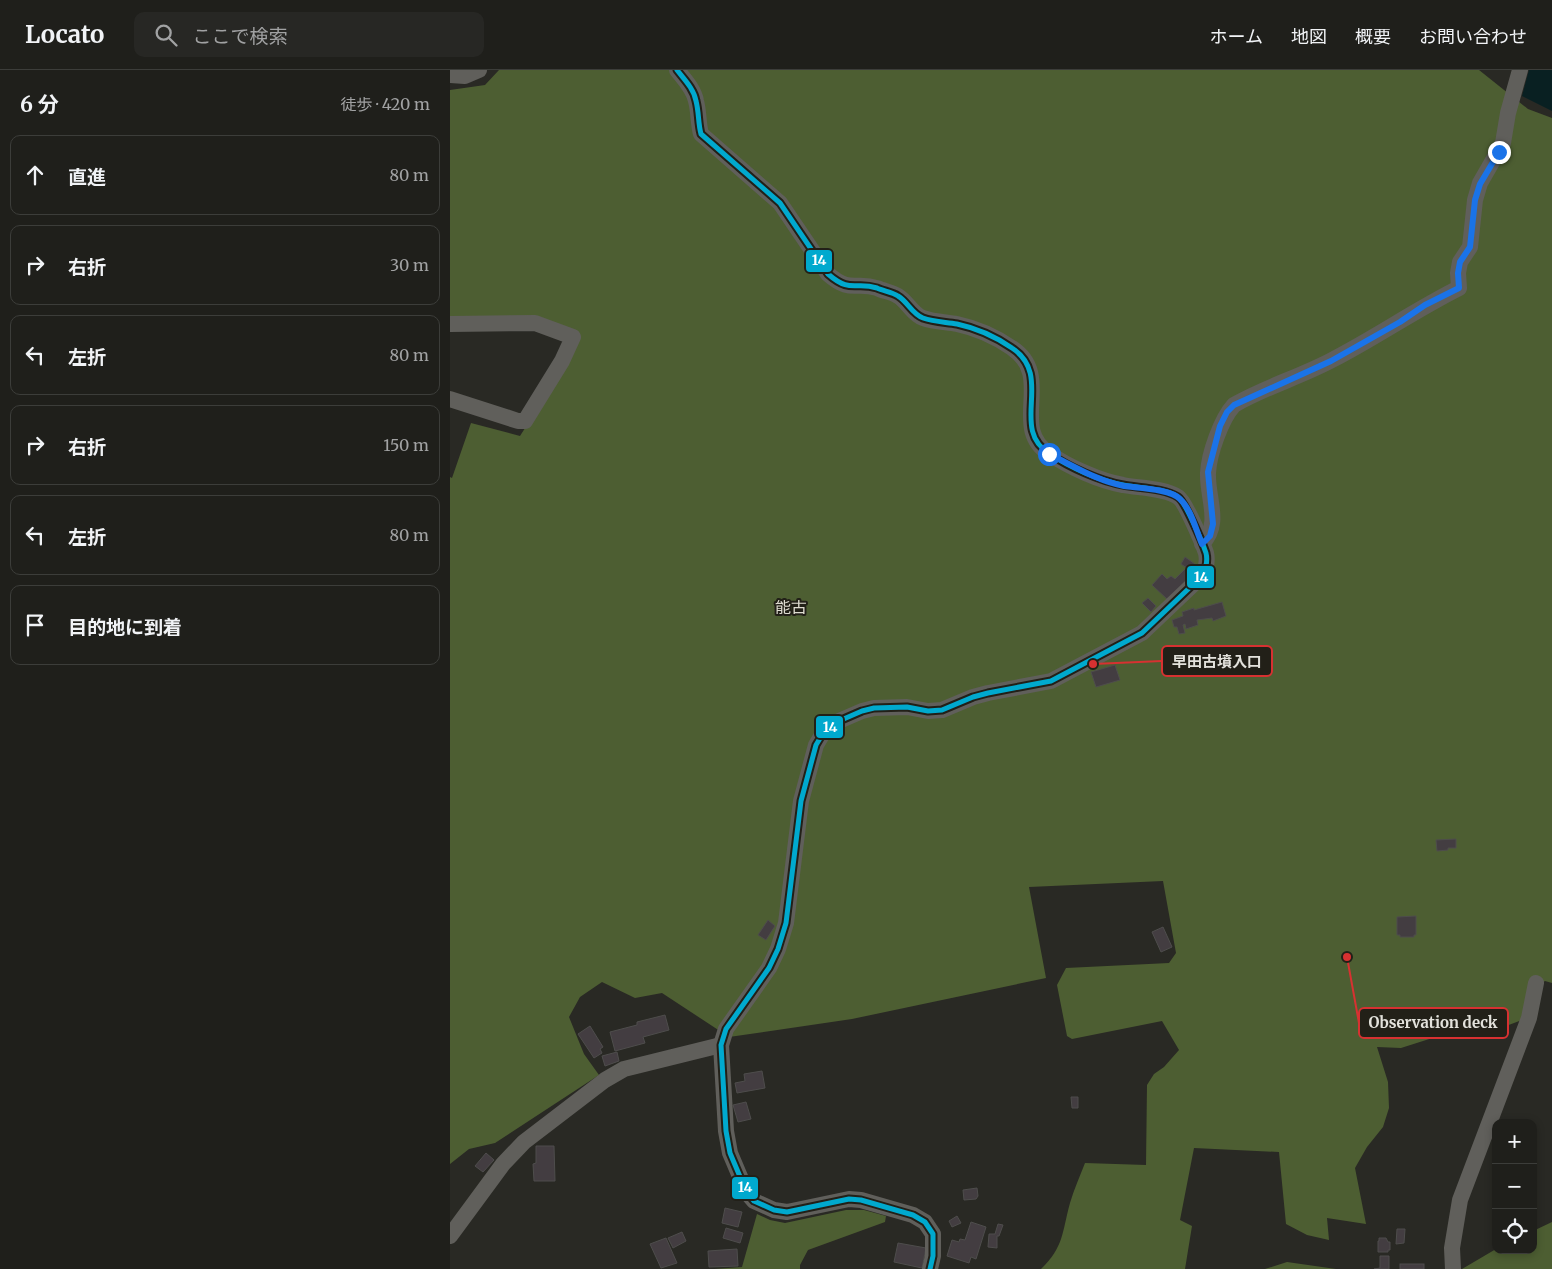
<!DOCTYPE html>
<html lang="ja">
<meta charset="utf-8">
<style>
:root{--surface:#1f1f1b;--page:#272724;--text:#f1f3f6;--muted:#a1a2a3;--line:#3c3d3a}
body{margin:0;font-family:Merriweather,"Noto Sans JP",serif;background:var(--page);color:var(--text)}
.controls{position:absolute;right:15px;bottom:15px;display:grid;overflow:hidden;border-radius:10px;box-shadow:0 2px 8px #0003}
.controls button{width:45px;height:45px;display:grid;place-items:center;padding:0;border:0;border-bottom:1px solid var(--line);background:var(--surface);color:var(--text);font:25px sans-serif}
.stop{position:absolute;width:15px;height:15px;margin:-11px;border:4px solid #1a73e8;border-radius:50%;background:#fff}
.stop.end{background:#1a73e8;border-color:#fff;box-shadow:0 1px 5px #0008}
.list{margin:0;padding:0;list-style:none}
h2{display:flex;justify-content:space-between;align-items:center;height:65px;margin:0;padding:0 20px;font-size:21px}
h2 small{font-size:16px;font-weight:400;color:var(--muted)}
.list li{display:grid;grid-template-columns:32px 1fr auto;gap:15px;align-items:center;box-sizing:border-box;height:80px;margin:0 10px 10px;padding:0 10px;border:1px solid var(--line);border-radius:10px}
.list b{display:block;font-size:19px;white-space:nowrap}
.list em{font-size:16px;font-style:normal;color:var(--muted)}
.icon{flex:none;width:28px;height:28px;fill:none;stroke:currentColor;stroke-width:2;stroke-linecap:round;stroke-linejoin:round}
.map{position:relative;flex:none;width:1102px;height:1199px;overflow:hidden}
header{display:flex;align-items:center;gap:30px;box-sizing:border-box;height:70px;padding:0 25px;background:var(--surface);border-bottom:1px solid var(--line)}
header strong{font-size:24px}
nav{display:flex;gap:28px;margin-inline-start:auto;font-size:18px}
.search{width:350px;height:45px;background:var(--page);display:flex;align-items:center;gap:12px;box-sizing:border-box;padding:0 18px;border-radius:10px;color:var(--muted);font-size:19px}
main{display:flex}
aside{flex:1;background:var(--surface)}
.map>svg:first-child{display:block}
.forest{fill:#4d5e32}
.water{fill:#092022}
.building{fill:#433d41;stroke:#4e4d4c}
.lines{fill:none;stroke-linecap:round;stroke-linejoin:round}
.minor{stroke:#605f5b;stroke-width:16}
.bus-1-casing{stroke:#222018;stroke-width:9}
.bus-1{stroke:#00a9ce;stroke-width:5}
.route{stroke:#1a73e8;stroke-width:6}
.labels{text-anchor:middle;stroke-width:4;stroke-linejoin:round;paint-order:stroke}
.quarter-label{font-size:16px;fill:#dfdcd1;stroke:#222018}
.leader{fill:none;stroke:#d73131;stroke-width:2}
.callout-dot{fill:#d73131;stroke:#222018;stroke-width:2}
.callout{fill:#222018;stroke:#d73131;stroke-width:2}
.callout-label{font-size:15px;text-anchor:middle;font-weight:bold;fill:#e3e2dc}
.line-badge{stroke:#222018;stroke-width:2}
.badge-label{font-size:14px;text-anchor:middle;font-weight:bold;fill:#fff}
</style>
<header>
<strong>Locato</strong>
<div class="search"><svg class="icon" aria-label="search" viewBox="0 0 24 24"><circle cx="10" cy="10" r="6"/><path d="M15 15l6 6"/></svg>ここで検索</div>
<nav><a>ホーム</a><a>地図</a><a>概要</a><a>お問い合わせ</a></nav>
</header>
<main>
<aside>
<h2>6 分<small>徒歩 · 420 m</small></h2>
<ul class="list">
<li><svg class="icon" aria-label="ahead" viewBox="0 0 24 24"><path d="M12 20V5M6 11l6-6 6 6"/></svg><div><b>直進</b></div><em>80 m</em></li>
<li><svg class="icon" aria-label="right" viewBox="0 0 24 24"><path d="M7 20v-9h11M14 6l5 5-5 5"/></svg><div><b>右折</b></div><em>30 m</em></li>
<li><svg class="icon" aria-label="left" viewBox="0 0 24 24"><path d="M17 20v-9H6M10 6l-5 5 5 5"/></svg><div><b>左折</b></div><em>80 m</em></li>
<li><svg class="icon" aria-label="right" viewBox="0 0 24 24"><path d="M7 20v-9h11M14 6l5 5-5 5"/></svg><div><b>右折</b></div><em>150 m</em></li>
<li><svg class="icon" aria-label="left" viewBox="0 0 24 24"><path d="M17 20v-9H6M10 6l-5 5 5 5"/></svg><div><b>左折</b></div><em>80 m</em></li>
<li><svg class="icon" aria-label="arrive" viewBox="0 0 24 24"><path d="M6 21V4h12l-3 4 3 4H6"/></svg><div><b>目的地に到着</b></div></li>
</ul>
</aside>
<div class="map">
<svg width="1102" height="1199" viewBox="0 0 1102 1199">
<rect width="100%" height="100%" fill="#292924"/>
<g class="forest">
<path d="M 49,0 L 1029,0 L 1078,39 L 1102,48 L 1102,913 L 1095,911 L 1081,920 L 1077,948 L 1032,965 L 995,964 L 951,978 L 927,977 L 938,1012 L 939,1038 L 933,1057 L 917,1077 L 905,1098 L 916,1154 L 877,1148 L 879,1170 L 857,1165 L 836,1154 L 829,1082 L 744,1078 L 730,1150 L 742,1156 L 735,1199 L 591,1199 C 614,1177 612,1162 620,1133 C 624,1119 630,1106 635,1093 L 696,1095 L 697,1015 L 704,1004 L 714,997 L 729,980 L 712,951 L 622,969 L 617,966 L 607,915 L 616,898 L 719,893 L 726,883 L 713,811 L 579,817 L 596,908 L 402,949 L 279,967 L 212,923 L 185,928 L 152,912 L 130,927 L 119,947 L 134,984 L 149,1005 L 45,1073 L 19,1079 L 0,1094 L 0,407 L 2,408 L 21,353 L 70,366 L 120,287 L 128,264 L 0,250 L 0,20 L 35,15 Z"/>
<polygon points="396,1140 414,1140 436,1146 435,1152 358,1180 350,1195 350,1199 264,1199 292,1197 307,1144 320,1150 335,1153"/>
<polygon points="1102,1152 1102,1199 1012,1199 1046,1179 1083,1180 1083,1161"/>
<polygon points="837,1192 886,1199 815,1199"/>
</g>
<polygon class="water" points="1079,0 1102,0 1102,41 1072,26"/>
<g class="building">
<polygon points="735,487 745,494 741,501 731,494"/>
<polygon points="735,499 742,505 718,530 702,515 712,504 717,509 721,506 725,509"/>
<polygon points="698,528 706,536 701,542 692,533"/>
<polygon points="772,532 776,546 763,551 762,548 747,550 748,555 736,559 735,554 733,555 735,563 729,564 727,557 724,557 722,550 733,546 732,542 744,538 744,540"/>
<polygon points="665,595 670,610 646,617 641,602"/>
<polygon points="1006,769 1006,778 998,778 998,780 987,781 986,770"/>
<polygon points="966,846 966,865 964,865 964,867 950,867 950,865 947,865 947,847"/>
<polygon points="318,850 325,856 316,870 308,865"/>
<polygon points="713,857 722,877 711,882 702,862"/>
<polygon points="215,945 219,960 193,967 195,973 165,981 160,962 187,955 187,952"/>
<polygon points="140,956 153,977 150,979 152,983 144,988 128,964"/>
<polygon points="167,982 169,991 155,996 152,986"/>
<polygon points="312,1001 315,1018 287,1023 285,1013 295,1011 294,1004"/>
<polygon points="621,1027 628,1027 628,1038 622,1038"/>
<polygon points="296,1032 301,1049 288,1052 283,1035"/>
<polygon points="86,1076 104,1076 105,1111 84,1111 83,1094 86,1093"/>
<polygon points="36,1083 44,1090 33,1102 25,1096"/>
<polygon points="527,1118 528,1126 526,1129 514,1130 513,1120"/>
<polygon points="275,1138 292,1142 288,1157 272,1153"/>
<polygon points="507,1146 511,1153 502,1157 499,1151"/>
<polygon points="521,1152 536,1157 526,1189 521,1187 519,1193 497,1186 502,1170 509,1172 510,1169 515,1170"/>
<polygon points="548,1154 553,1155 549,1166 547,1166 547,1178 538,1177 539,1164 545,1164"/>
<polygon points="276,1158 293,1163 290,1173 273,1168"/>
<polygon points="947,1159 955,1159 954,1173 946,1174"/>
<polygon points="232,1162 236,1171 223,1178 218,1168"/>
<polygon points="216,1168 227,1193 211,1198 200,1174"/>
<polygon points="929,1168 936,1168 938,1172 940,1172 940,1180 938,1180 938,1182 928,1182 928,1171 929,1171"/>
<polygon points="448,1173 476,1178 472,1198 444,1192"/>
<polygon points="287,1179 288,1196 259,1197 258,1181"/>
<polygon points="930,1186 939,1186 939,1199 924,1199 930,1198"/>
<rect x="950" y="1194" width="24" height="5"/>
</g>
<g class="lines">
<g class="minor">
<path d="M 227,0 C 234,9 244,19 246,31 C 249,42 248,53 251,64 L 330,133 L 378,204 C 401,224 405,211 427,218 C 433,221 442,222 448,226 C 458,232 462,244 473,248 C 484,252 496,252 507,254 C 526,258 546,267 562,278 C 605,306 558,359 600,384 C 619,397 650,411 673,415 C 688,418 715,418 728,427 C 735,431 753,474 756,483 C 758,491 756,498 753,505 L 692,563 L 601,611 L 538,623 L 523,627 L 492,640 L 478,641 L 457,637 L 424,638 L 412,641 L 389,651 L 381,656 L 372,665 L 366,675 L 351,731 L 336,853 L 328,879 L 319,898 L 276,959 L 271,975 L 276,1061 L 280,1083 L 291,1109 L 298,1124 L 304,1131 L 324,1140 L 337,1142 L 399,1129 L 411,1130 L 463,1145 L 475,1152 L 483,1164 L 483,1186 L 480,1199"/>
<polyline points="0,5 15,6 29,0"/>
<polyline points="0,254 85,253 123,267 112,291 75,351 68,351 0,329"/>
<path d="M 752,474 C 772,453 757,429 758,403 C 759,384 771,349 784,335 C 815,317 850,307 882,290 C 925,268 965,240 1009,218 L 1008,203 L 1010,192 L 1020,177 L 1025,130 L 1030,113 L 1053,73 L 1058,43 L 1070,0"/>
<polyline points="0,1166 53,1094 74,1072 155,1010 174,999 271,975"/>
<polyline points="1003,1199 1002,1178 1010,1130 1079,948 1086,913"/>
</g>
<defs>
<path id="bus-1" d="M 227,0 C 234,9 244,19 246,31 C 249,42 248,53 251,64 L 330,133 L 378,204 C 401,224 405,211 427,218 C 433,221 442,222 448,226 C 458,232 462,244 473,248 C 484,252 496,252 507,254 C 526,258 546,267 562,278 C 605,306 558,359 600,384 C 619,397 650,411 673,415 C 688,418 715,418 728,427 C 735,431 753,474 756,483 C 758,491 756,498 753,505 L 692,563 L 601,611 L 538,623 L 523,627 L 492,640 L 478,641 L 457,637 L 424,638 L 412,641 L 389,651 L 381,656 L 372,665 L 366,675 L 351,731 L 336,853 L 328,879 L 319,898 L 276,959 L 271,975 L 276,1061 L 280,1083 L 291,1109 L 298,1124 L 304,1131 L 324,1140 L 337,1142 L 399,1129 L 411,1130 L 463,1145 L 475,1152 L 483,1164 L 483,1186 L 480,1199"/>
</defs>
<use href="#bus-1" class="bus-1-casing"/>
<use href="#bus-1" class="bus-1"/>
</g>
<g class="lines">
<path class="route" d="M 599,384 C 624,396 647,411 674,416 C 688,418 721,419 730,429 C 741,439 746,460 752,474 L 760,466 L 763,454 L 758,402 L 770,356 L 777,342 L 784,335 L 881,291 L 950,252 L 975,235 L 1009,218 L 1008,203 L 1010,192 L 1020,177 L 1025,130 L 1030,114 L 1049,82"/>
</g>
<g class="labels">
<g class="quarter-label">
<text x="341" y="543">能古</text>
</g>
</g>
<path class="leader" d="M643 594L712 591M897 887L909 953"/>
<g class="callout-dot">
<circle cx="643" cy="594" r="5"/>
<circle cx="897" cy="887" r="5"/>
</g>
<g class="callout">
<rect x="712" y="576" width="110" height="30" rx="5"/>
<rect x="909" y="938" width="149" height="30" rx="5"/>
</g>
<g class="callout-label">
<text x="767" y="597">早田古墳入口</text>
<text x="983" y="958">Observation deck</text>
</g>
<g class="line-badge">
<rect x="355" y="179" width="28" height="24" rx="5" fill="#00a9ce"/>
<rect x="736" y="495" width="29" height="24" rx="5" fill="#00a9ce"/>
<rect x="365" y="645" width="29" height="24" rx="5" fill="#00a9ce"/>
<rect x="281" y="1106" width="28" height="24" rx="5" fill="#00a9ce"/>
</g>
<g class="badge-label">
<text x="369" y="195">14</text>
<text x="751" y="512">14</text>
<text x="380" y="662">14</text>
<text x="295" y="1122">14</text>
</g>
</svg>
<div class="controls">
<button>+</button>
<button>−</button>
<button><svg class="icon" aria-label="locate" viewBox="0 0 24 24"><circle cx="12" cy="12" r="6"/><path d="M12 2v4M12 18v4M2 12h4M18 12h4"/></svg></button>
</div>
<div class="stop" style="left:599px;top:384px"></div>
<div class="stop end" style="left:1049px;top:82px"></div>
</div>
</main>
